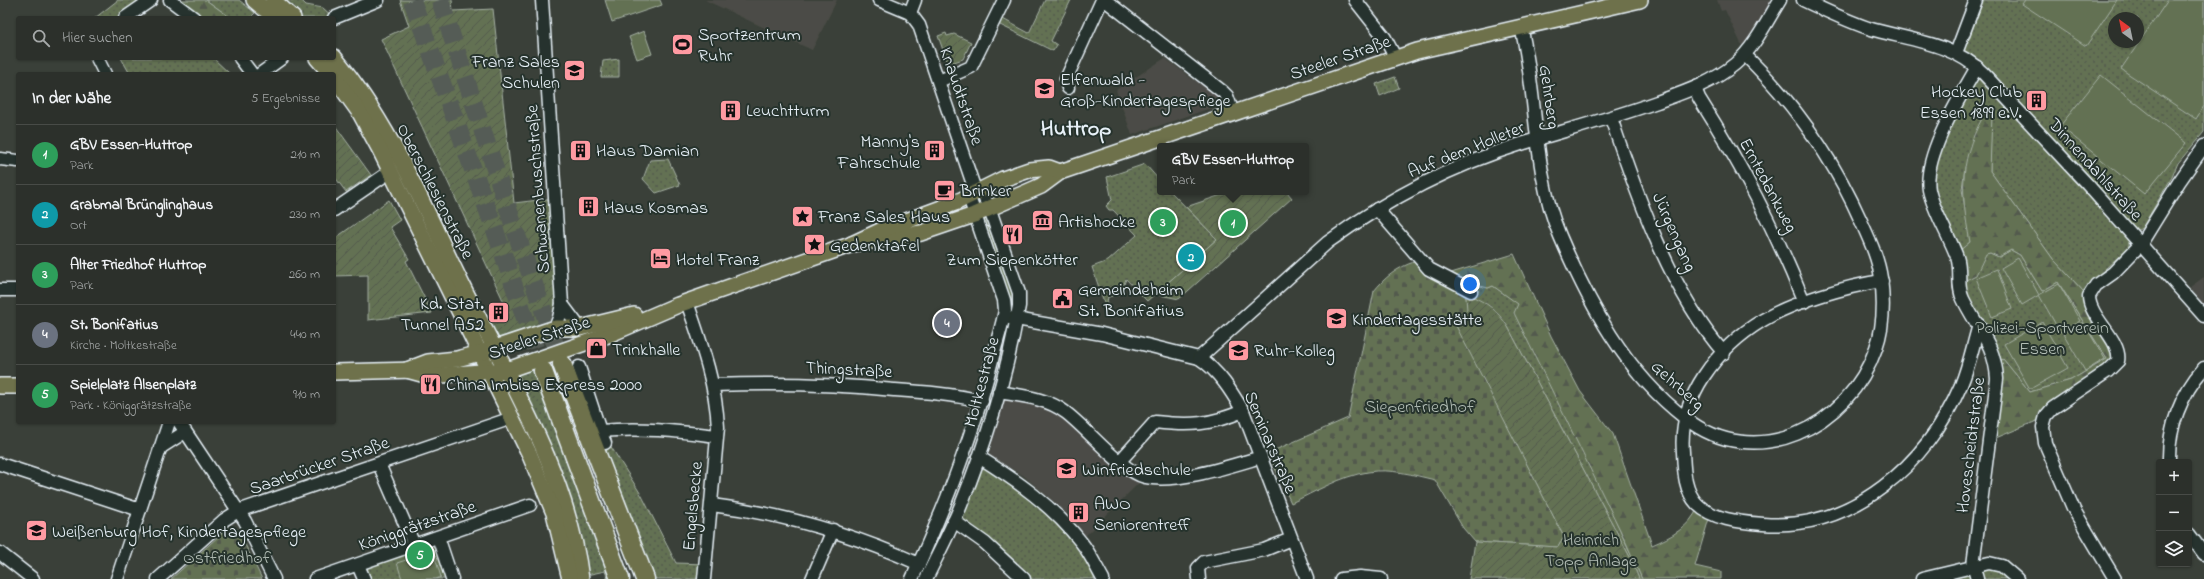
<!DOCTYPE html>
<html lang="de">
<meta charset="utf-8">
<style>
:root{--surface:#2c302b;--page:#383c37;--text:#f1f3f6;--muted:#a6a9a9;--line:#484b47;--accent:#90b9f0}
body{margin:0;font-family:"Indie Flower",sans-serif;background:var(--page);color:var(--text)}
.controls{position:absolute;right:12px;bottom:12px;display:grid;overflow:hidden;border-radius:4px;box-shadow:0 1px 3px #0004}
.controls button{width:36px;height:36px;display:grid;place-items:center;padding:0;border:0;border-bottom:1px solid var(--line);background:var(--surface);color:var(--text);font:20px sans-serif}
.compass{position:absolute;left:2108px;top:12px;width:36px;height:36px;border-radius:50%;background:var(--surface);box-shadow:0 1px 3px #0004;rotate:327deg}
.you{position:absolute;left:1470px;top:284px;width:14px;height:14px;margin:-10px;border:3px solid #fff;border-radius:50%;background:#1a73e8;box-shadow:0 0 0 6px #1a73e833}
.badge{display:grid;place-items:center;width:26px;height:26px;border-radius:50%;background:var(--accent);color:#fff;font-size:13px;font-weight:700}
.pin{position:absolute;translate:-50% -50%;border:2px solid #fff;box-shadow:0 1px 4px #0006}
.popup{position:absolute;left:1157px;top:143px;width:152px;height:52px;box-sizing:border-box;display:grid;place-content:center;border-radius:4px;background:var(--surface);filter:drop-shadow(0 1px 3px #0005);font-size:13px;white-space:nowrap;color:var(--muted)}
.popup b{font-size:15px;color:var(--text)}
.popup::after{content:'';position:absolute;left:50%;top:100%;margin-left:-8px;border:8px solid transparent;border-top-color:var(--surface)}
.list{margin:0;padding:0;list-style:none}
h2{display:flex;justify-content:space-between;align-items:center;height:52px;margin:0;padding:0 16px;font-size:17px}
h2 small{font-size:13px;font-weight:400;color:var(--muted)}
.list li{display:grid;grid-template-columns:26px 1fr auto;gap:12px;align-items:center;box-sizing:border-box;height:60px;padding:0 16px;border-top:1px solid var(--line)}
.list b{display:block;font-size:15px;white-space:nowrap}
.list p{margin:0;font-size:13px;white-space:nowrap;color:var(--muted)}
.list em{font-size:13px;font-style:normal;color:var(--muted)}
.icon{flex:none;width:22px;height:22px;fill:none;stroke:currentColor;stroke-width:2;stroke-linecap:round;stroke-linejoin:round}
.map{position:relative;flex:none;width:2204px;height:579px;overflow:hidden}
.search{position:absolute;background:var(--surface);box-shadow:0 1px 3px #0004;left:16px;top:16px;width:320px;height:44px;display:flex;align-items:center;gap:10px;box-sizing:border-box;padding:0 14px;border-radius:4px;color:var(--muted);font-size:15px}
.panel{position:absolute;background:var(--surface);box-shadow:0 1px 3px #0004;left:16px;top:72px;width:320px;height:352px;border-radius:4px}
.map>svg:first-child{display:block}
.built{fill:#4b4c46}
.grass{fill:url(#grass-dots);stroke:#a6b1a5;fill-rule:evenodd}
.forest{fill:url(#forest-firs);stroke:#a6b1a5}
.cemetery{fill:url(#cemetery-stones);stroke:#a6b1a5}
.garden{fill:url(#garden-furrows);stroke:#a6b1a5}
.pitch{fill:#637152;stroke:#a6b1a5}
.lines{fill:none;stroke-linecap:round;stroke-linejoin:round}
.highway-tunnel{stroke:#545b56;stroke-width:18;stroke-dasharray:18 9;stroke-linecap:butt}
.minor-casing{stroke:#e8f1f8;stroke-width:15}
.major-casing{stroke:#e8f1f8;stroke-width:18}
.highway-casing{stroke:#e8f1f8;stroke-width:21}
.minor{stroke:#26332d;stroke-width:12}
.major{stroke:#6e714b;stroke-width:15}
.highway{stroke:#6e714b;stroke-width:18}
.labels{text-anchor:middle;stroke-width:4;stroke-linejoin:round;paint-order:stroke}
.poi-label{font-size:18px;fill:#e8f1f8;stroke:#26332d;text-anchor:start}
.street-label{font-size:18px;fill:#e8f1f8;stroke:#26332d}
.park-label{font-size:18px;fill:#b3beb6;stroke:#26332d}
.district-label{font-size:22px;font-weight:bold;fill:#e8f1f8;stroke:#26332d}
</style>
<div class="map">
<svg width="2204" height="579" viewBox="0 0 2204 579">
<defs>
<pattern id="grass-dots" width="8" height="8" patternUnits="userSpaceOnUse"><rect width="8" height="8" fill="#637152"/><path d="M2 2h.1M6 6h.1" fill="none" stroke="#535a4e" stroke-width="1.8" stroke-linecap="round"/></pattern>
<pattern id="forest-firs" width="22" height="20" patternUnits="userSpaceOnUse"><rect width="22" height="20" fill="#637152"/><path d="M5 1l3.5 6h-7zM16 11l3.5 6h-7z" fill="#535a4e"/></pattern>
<pattern id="cemetery-stones" width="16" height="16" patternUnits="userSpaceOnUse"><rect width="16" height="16" fill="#637152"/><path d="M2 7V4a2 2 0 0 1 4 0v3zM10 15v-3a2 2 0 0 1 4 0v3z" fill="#535a4e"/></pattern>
<pattern id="garden-furrows" width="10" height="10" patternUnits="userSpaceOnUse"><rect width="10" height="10" fill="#637152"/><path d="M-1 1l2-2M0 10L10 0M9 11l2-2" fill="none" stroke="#535a4e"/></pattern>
</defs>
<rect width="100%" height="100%" fill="#3a4039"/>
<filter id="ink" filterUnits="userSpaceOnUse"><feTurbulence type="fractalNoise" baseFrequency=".025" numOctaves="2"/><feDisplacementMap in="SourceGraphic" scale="8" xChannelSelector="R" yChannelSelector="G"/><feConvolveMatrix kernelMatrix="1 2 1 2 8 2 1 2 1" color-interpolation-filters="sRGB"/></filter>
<g filter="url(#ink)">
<g class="built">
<polygon points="705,0 837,0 812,50"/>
<polygon points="1717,0 1778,0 1745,52 1725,10 1721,11"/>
<polygon points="1165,58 1191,78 1228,102 1132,135 1116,90"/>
<polygon points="2204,277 2204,306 2190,287"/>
<polygon points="1005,395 1062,414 1128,474 1140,482 1085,536 1060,507 1024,476 989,455"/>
</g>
<g class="grass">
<polygon points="118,0 149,0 123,18 95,18"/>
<polygon points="206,0 239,0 255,13 250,18 231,18"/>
<polygon points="254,0 301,0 306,5 323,8 334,18 294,18"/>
<polygon points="1045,0 1071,0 1051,41 1057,45 1053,51 996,23 999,17 1029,33"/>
<path d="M 1978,0 L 2204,0 L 2204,132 L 2178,163 L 2172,177 L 2142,228 L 2138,230 L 2130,228 L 1961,51 ZM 2114,18 L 2138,18 L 2138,42 L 2114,42 Z"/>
<polygon points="121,58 213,58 230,74 130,74"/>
<polygon points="619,59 619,77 601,77 603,61"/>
<polygon points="1395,77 1399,88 1380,96 1376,84"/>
<polygon points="1980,77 2129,241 2129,247 2092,281 2084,292 2053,259 1990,171 1991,115 1965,167 1962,189 1970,242 1958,252 1938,203 1933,179 1944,137 1974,80"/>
<polygon points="668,159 680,185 656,193 643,179 650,160"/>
<polygon points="1145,164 1160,181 1160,192 1171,192 1217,239 1147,301 1126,279 1120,294 1108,297 1106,308 1092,267 1108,261 1137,235 1113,210 1109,210 1106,206 1112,200 1107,177"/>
<polygon points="986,216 1015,302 1009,304 979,219"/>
<polygon points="2011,250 2020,255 2042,291 2058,282 2107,359 2071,380 2030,392 2003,359 1997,364 1960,283 1975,275 1985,254 1990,253 1999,257"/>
<polygon points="1448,277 1488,288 1493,286 1519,304 1642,579 1639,579 1631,559 1508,327 1469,295 1466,297 1450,283"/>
<polygon points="531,363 613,579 608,579 605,571 582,576 565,550 495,382 510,378"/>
<polygon points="608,442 642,496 676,563 705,564 703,579 653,579 603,446"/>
<polygon points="978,459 1017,485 1079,545 1100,579 1025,579 955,521"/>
<polygon points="435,544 447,579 370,579 365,567"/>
<polygon points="1990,563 2012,579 1924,579"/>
</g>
<g class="forest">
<polygon points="170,0 206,0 231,18 194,18"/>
<path d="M 1987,110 L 1992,115 L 1990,171 L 2053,259 L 2084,292 L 2118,358 L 2044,418 L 1991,440 L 1997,364 L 2003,359 L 2030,392 L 2071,380 L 2107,359 L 2058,282 L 2042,291 L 2020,255 L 2011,250 L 1999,257 L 1990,253 L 1986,254 L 1976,275 L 1960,283 L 1958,252 L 1970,242 C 1960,191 1959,156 1987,110 Z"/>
<path d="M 1514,254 L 1551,336 L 1580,391 L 1613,434 L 1652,545 C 1671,537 1690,527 1698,507 L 1710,515 L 1695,566 L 1721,572 L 1721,579 L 1642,579 L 1624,538 L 1514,313 L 1518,304 L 1493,286 L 1488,288 L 1448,277 L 1451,273 Z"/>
</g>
<g class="cemetery">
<path d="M 1414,262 C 1430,276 1450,283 1466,297 L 1468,310 L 1453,318 L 1564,537 L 1558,547 L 1475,542 L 1463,528 L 1435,480 C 1414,475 1390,468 1368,472 C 1341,476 1315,492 1291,503 L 1268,453 L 1348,418 L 1374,291 C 1384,278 1398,267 1414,262 Z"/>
<polygon points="229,527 238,530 262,579 171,579"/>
</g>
<g class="garden">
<polygon points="400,0 452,0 453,11 493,9 514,203 555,198 561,317 496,348 484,325 509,313 381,39 409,26"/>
<polygon points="946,33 947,36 954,34 971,42 963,59 948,64 938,36"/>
<polygon points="334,124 371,175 346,192 334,176"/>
<polygon points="1230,192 1287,192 1292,198 1179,299 1155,294 1217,239 1186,207"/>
<polygon points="389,200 400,220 390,227 409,259 406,261 432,313 368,320 368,275 334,276 334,239"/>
<path d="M 1469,295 C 1489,304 1496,309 1508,327 L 1631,559 L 1639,579 L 1469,579 L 1475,542 L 1558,547 L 1564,537 L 1452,318 L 1467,310 L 1466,297 Z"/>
</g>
<g class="pitch">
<polygon points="605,0 660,0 662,5 612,22"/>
<polygon points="2025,0 2117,0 2086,46 2022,4"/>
<polygon points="2168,0 2204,0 2204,106 2196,119 2121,69"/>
<polygon points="644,31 652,54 637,59 629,37"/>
<polygon points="2101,75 2186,143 2144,194 2060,126"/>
<polygon points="2018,258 2039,295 2022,305 2001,268"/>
<polygon points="1997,269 2012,309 1992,317 1976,278"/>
<polygon points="2059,284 2080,321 2060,332 2039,295"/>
<polygon points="2042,322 2068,368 2030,389 2004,344"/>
<polygon points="2083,322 2105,359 2085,371 2063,333"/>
<polygon points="433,551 441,577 436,579 402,579 397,563"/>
</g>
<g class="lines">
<g class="highway-tunnel">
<polyline points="412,0 497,236 543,371"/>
<polyline points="440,0 515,230 562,364"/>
</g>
<defs>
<g id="minor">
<polyline points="170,0 194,18"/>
<polyline points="542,0 562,304 559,318 555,328"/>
<polyline points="879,0 910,13"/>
<polyline points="1105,0 1223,92 1227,96 1233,113"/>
<polyline points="1355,0 1385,38 1395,57"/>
<path d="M 1803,0 C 1824,10 1845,20 1868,28 C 1907,40 1952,42 1983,73 L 2087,184 L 2204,316"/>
<polyline points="910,13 919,25 976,193"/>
<polyline points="910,13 915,0"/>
<polyline points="125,18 151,0"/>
<polyline points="334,18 378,0"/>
<path d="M 1521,27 C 1538,95 1532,170 1560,236 C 1589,304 1625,372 1685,418 C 1756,474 1849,427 1876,348 C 1884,326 1884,301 1881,278 C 1878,257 1869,239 1861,221 C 1833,158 1794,103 1745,55"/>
<polyline points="1956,53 1976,0"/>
<polyline points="97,58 105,74"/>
<polyline points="240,58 252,74"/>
<path d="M 1977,67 C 1960,97 1923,156 1929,190 C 1934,213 1949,235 1957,257 C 1962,271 1956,285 1963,299 C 1977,328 1995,344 1997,379 L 1973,565 L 1977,579"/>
<polyline points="260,74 282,58"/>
<polyline points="939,81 971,67 1004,0"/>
<polyline points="1068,88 1066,79 1102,0"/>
<path d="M 1695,88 L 1699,98 C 1742,166 1774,227 1804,302"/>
<path d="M 1611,118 C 1636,193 1671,293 1724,353"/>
<polyline points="0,159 18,161"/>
<polyline points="1377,209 1429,269 1471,291"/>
<polyline points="334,210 391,171"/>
<path d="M 1882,281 C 1847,286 1793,302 1763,320 C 1718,347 1678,397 1683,452 C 1684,470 1684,490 1697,504 C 1713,520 1741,522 1763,524 C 1853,531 1927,464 1961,385 C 1969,366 1973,345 1979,325"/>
<polyline points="0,290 18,290"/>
<path d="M 687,302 C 701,343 716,384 718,427 L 704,579"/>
<polyline points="562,304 580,328"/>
<path d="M 1004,317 L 1102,334 L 1199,358 C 1219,371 1231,391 1243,411 L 1307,579"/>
<path d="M 1199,358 L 1328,242 C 1386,200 1453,165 1521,144 C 1567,130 1612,118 1657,102 C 1685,92 1712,83 1735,64 C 1754,48 1767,21 1780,0"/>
<path d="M 579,367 L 600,431 C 639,427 678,431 716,436"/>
<path d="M 713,385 C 774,383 834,384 894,390 C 923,392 953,394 982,401"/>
<path d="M 999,392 C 1021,396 1047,398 1065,412 C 1087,428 1121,471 1145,477 C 1176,484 1230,466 1261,457"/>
<polyline points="179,422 245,521 274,579"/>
<polyline points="600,431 605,443"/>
<polyline points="160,448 185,432"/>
<path d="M 979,457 C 1017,481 1053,506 1081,542 C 1090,553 1096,567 1103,579"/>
<path d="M 1120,461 L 1155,422 C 1190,426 1210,425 1243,411"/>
<path d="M 2169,462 C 2168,428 2181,394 2204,368"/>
<polyline points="0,464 140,510"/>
<polyline points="379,464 414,545"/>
<path d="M 712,505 C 785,514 852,534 919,564"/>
<polyline points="954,521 985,543 1024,579"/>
<polyline points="2189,534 2204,554"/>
<polyline points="438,537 452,579"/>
<polyline points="0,553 33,579"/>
<polyline points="358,565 364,579"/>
<polyline points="117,579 169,422"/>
<polyline points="158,579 224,520 238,511 512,418"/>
<polyline points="315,579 530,505"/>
<polyline points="812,579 833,530"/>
<path d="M 912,579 C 945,508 973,435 992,360 C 996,343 1002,327 1005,310 L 1004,300 L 969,197"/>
<path d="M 926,579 C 938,554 951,530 961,505 C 987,441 1007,373 1019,306 L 1019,293 L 990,210 L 981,190"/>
<polyline points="1199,579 1198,568 1204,562 1264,550 1291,539"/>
<polyline points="1341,579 1360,577 1381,579"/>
<polyline points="1922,579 1989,563 2002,566 2017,579"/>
<path d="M 2115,579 L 2074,510 L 2045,443 L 2043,427 L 2046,416 L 2053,408 L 2108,371 L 2118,361 C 2122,340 2089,318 2089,296 L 2096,285 L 2113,273 L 2140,245 L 2179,182 L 2204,146"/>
</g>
<g id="major">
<polyline points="254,0 275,18"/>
<polyline points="273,0 293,18"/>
<path d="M 334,57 C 391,125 425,210 464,289 C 510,381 568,474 581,579"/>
<polyline points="317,58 331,74"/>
<polyline points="334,77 360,113 380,150 529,453 554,513 570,579"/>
<polyline points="852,244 921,233 974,215 1041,186 1060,172 1417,51 1640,0"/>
<polyline points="407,370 429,376 507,370 608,335 678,305 850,245 882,230 955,203 1003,179 1029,170 1049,168 1060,172"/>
<polyline points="407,370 428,362 457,359 480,353 555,328 580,328 634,315"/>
<polyline points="334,372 416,370"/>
<polyline points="0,386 18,386"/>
</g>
<g id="highway">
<polyline points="562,364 645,579"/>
<polyline points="543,371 620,579"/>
</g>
</defs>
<use href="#minor" class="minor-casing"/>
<use href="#major" class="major-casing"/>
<use href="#highway" class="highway-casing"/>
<use href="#minor" class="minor"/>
<use href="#major" class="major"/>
<use href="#highway" class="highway"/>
</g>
</g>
<defs>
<symbol id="stadium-square" viewBox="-11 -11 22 22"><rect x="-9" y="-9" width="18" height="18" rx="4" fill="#ff9aa2" stroke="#26332d"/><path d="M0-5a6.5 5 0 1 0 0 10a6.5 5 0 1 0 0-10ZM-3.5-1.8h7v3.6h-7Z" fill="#111"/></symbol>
<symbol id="school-square" viewBox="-11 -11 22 22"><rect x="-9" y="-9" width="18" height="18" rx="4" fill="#ff9aa2" stroke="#26332d"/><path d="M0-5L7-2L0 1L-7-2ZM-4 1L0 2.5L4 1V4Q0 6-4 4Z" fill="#111"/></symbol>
<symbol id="building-square" viewBox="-11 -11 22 22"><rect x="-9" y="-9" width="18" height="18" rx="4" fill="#ff9aa2" stroke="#26332d"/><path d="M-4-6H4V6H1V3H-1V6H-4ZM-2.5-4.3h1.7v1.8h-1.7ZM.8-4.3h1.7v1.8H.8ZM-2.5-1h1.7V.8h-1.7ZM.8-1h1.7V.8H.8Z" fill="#111"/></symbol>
<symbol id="cafe-square" viewBox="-11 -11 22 22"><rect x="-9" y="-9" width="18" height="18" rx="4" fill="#ff9aa2" stroke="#26332d"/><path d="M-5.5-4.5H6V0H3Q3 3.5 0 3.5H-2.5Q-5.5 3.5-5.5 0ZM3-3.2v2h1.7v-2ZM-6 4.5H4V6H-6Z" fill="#111"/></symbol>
<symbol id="sight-square" viewBox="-11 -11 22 22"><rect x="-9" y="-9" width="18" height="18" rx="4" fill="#ff9aa2" stroke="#26332d"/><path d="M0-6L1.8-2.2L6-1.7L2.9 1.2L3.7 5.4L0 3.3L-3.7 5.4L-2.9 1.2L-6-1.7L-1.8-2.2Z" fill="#111"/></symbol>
<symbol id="museum-square" viewBox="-11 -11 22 22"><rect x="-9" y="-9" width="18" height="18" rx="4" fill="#ff9aa2" stroke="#26332d"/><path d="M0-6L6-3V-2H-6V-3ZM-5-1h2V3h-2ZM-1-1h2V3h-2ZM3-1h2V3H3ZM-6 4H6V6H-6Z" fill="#111"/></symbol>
<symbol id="restaurant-square" viewBox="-11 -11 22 22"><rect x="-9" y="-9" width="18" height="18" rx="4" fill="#ff9aa2" stroke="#26332d"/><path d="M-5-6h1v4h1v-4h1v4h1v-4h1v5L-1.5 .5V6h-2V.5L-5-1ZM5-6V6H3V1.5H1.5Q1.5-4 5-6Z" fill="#111"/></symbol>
<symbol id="hotel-square" viewBox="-11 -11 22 22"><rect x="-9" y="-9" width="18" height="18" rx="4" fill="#ff9aa2" stroke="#26332d"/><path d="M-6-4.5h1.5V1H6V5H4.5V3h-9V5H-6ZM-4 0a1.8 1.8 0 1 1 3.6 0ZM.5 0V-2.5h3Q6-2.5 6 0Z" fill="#111"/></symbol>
<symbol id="civic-square" viewBox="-11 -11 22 22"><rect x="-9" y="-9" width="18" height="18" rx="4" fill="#ff9aa2" stroke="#26332d"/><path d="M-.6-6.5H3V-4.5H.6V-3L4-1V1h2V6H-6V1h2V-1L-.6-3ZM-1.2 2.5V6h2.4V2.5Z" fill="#111"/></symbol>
<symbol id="shop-square" viewBox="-11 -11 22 22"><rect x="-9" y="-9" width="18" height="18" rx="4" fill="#ff9aa2" stroke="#26332d"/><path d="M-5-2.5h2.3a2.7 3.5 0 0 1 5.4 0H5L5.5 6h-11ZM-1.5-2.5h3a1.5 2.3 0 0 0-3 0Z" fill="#111"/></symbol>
</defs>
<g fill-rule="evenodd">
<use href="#stadium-square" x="670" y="32" width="25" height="25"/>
<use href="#school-square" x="562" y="58" width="25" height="25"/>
<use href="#school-square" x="1032" y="76" width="25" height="25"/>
<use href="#building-square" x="2024" y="88" width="25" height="25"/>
<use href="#building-square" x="718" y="98" width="25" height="25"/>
<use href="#building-square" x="568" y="138" width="25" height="25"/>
<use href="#building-square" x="922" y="138" width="25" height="25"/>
<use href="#cafe-square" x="932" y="178" width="25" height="25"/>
<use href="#building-square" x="576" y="194" width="25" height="25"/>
<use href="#sight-square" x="790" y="204" width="25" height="25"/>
<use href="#museum-square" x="1030" y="208" width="25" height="25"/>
<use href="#restaurant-square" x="1000" y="222" width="25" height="25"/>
<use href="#sight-square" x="802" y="232" width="25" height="25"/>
<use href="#hotel-square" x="648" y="246" width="25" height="25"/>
<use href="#civic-square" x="1050" y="286" width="25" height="25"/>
<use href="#building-square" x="486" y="300" width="25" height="25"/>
<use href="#school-square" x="1324" y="306" width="25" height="25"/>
<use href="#shop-square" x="584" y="336" width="25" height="25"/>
<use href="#school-square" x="1226" y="338" width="25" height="25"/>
<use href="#restaurant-square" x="418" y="372" width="25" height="25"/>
<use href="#school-square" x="1054" y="456" width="25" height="25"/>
<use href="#building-square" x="1066" y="500" width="25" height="25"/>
<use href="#school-square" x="24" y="518" width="25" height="25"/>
</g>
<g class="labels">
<g class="poi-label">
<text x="698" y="40">Sportzentrum<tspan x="698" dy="21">Ruhr</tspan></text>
<text x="560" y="67" text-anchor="end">Franz Sales<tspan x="560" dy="21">Schulen</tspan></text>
<text x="1060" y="85">Elfenwald -<tspan x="1060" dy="21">Groß-Kindertagespflege</tspan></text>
<text x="2022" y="97" text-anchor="end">Hockey Club<tspan x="2022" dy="21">Essen 1899 e.V.</tspan></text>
<text x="746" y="116">Leuchtturm</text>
<text x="920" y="147" text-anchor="end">Manny's<tspan x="920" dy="21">Fahrschule</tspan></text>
<text x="596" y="156">Haus Damian</text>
<text x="960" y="196">Brinker</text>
<text x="604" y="213">Haus Kosmas</text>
<text x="818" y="222">Franz Sales Haus</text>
<text x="1058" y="227">Artishocke</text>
<text x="830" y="251">Gedenktafel</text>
<text x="676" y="265">Hotel Franz</text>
<text x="1012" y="265" text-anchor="middle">Zum Siepenkötter</text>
<text x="1078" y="295">Gemeindeheim<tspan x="1078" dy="21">St. Bonifatius</tspan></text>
<text x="484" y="309" text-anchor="end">Kd. Stat.<tspan x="484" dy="21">Tunnel A52</tspan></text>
<text x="1352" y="325">Kindertagesstätte</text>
<text x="612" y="355">Trinkhalle</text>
<text x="1254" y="356">Ruhr-Kolleg</text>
<text x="446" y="390">China Imbiss Express 2000</text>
<text x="1082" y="475">Winfriedschule</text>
<text x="1094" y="509">AWO<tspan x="1094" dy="21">Seniorentreff</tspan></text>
<text x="52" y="537">Weißenburg Hof, Kindertagespflege</text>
</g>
<g class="street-label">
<text transform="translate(1340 57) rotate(-19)" y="6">Steeler Straße</text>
<text transform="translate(962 96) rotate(71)" y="6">Knaudtstraße</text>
<text transform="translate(1550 97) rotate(82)" y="6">Gehrberg</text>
<text transform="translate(1466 149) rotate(-22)" y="6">Auf dem Holleter</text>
<text transform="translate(2096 169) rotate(48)" y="6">Dinnendahlstraße</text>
<text transform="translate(1769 185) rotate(62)" y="6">Erntedankweg</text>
<text transform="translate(537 189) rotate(-94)" y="6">Schwanenbuschstraße</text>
<text transform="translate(436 191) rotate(63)" y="6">Oberschlesienstraße</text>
<text transform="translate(1675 232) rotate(66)" y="6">Jürgengang</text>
<text transform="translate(539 337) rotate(-18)" y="6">Steeler Straße</text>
<text transform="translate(849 369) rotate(3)" y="6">Thingstraße</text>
<text transform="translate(981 382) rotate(-75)" y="6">Moltkestraße</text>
<text transform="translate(1678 385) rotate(42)" y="6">Gehrberg</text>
<text transform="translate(1271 442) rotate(67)" y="6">Seminarstraße</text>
<text transform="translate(1970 445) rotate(-83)" y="6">Hovescheidtstraße</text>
<text transform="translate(319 465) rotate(-19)" y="6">Saarbrücker Straße</text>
<text transform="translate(692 506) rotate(-85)" y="6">Engelsbecke</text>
<text transform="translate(417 525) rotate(-19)" y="6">Königgrätzstraße</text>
</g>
<g class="park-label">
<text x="2042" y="333">Polizei-Sportverein<tspan x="2042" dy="21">Essen</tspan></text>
<text x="1420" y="412">Siepenfriedhof</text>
<text x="1591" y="545">Heinrich<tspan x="1591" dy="21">Topp Anlage</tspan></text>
<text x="227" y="563">Ostfriedhof</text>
</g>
<g class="district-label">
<text x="1076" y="135">Huttrop</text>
</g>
</g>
</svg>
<div class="controls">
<button>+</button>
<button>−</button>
<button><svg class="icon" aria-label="layers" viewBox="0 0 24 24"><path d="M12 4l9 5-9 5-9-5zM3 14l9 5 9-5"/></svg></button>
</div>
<svg class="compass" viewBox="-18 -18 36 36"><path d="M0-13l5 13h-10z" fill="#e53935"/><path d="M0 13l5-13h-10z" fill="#a6a9a9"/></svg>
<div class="you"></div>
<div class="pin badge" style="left:1233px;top:223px;background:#2e9e5b">1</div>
<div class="popup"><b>GBV Essen-Huttrop</b>Park</div>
<div class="pin badge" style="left:1191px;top:257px;background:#0f9aa8">2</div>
<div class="pin badge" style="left:1163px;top:222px;background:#2e9e5b">3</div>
<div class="pin badge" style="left:947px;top:323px;background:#6b7280">4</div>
<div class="pin badge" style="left:420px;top:555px;background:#2e9e5b">5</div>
<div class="search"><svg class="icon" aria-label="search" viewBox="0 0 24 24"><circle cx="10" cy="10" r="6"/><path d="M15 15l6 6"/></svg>Hier suchen</div>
<section class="panel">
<h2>In der Nähe<small>5 Ergebnisse</small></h2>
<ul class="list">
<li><span class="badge" style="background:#2e9e5b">1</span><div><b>GBV Essen-Huttrop</b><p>Park</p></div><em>210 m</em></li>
<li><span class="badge" style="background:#0f9aa8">2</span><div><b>Grabmal Brünglinghaus</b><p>Ort</p></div><em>230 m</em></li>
<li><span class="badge" style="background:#2e9e5b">3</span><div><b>Alter Friedhof Huttrop</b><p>Park</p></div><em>260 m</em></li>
<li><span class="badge" style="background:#6b7280">4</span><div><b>St. Bonifatius</b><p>Kirche · Moltkestraße</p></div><em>440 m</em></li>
<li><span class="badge" style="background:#2e9e5b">5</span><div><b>Spielplatz Alsenplatz</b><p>Park · Königgrätzstraße</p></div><em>910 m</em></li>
</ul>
</section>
</div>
